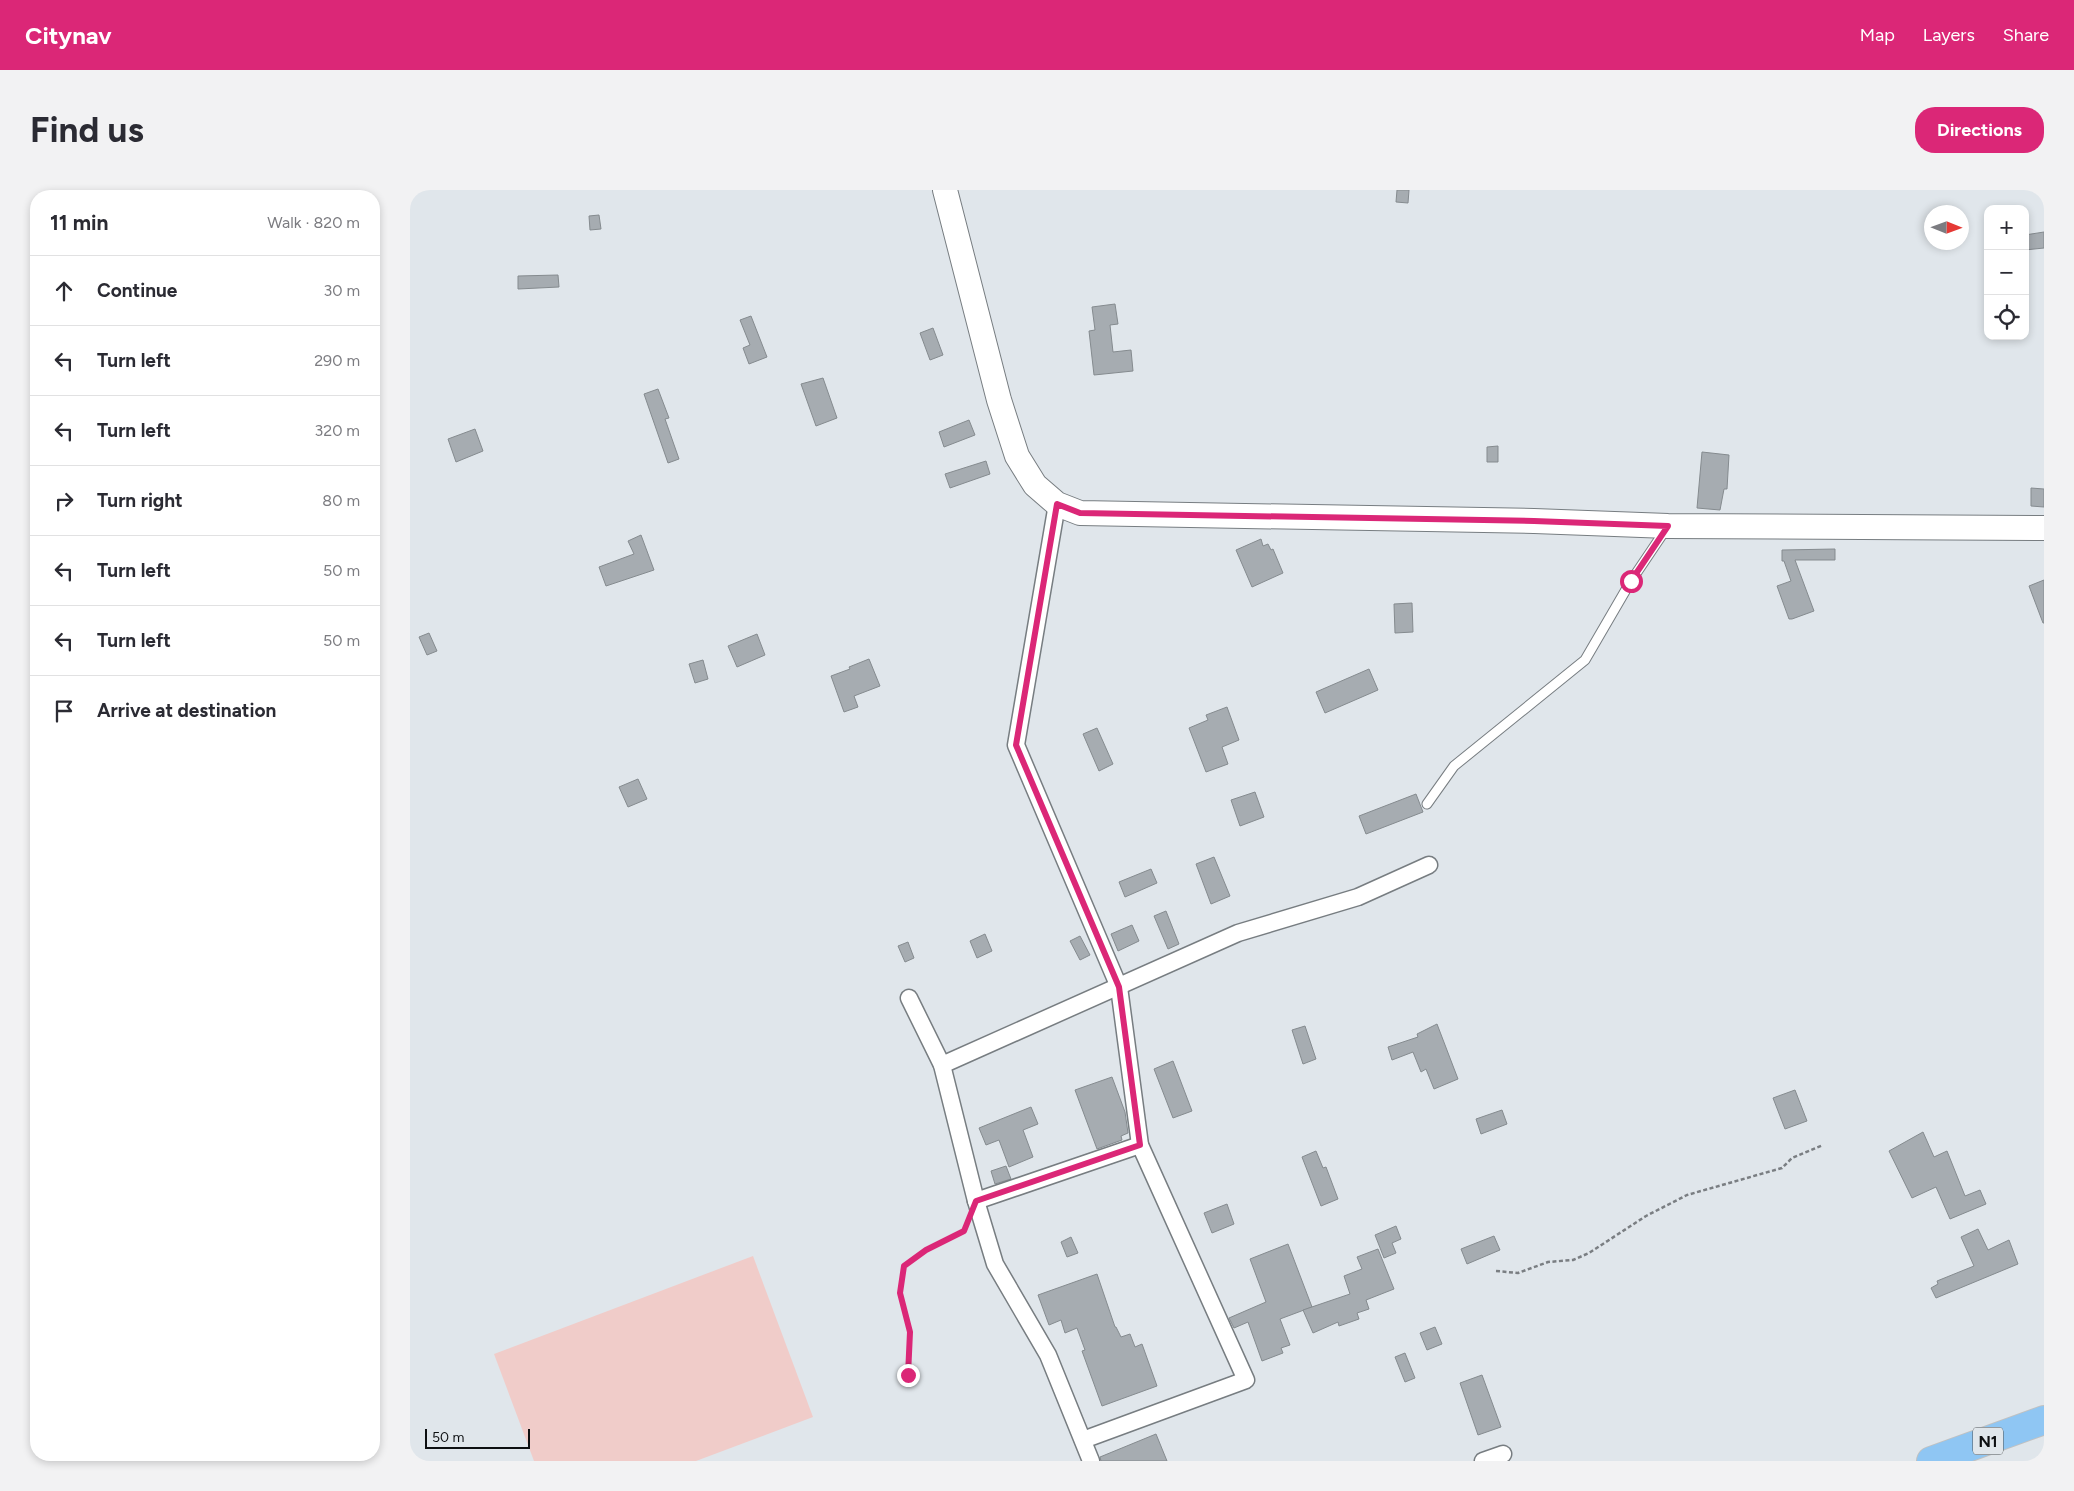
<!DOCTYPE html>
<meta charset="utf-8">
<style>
:root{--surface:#fff;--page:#f2f2f3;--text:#2b2b33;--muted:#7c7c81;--line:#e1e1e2;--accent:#db2777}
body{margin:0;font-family:Figtree,sans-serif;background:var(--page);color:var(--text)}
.controls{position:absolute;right:15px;top:15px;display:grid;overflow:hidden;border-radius:10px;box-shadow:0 2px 8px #0003}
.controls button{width:45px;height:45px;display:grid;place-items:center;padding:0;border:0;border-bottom:1px solid var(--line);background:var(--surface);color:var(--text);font:25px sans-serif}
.compass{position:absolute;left:1514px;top:15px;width:45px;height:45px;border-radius:50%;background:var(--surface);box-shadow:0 2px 8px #0003;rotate:91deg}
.scale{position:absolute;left:15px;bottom:12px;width:105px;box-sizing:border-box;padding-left:5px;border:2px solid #0d0f11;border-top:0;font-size:14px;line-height:18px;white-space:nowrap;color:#0d0f11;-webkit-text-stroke:4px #e0e6eb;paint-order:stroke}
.stop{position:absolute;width:15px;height:15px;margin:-11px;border:4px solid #db2777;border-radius:50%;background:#fff}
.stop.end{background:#db2777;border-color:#fff;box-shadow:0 1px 5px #0008}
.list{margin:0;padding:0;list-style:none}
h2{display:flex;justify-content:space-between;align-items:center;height:65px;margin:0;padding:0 20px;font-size:21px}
h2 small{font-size:16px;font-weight:400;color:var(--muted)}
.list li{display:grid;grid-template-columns:32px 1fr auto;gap:15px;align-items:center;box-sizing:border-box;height:70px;padding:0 20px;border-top:1px solid var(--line)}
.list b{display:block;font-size:19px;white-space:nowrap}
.list em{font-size:16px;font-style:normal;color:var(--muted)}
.icon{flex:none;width:28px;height:28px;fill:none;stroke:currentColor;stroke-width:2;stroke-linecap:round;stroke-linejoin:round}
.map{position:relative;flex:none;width:1634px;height:1271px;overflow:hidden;border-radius:20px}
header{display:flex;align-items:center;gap:30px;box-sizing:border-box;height:70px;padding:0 25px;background:var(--accent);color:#fff}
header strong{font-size:24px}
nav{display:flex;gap:28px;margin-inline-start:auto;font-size:18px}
.intro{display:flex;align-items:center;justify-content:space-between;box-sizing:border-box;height:120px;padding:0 30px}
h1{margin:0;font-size:35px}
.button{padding:12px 22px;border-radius:20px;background:var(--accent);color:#fff;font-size:18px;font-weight:700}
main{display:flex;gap:30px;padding:0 30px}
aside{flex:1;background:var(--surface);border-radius:20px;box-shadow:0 2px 8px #0003}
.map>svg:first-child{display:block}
.pitch{fill:#f0ccc9}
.building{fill:#a6acb1;stroke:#858b8f}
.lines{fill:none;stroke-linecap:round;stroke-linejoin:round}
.lane-casing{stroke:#777d81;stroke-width:11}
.street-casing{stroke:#777d81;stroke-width:19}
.secondary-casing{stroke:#777d81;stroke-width:26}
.highway-casing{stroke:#c0c1c1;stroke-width:30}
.path{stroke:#7a7e82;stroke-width:2.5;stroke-dasharray:4 2.5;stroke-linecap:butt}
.lane{stroke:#fff;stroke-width:9}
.street{stroke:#fff;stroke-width:16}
.secondary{stroke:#fff;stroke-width:24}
.highway{stroke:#8fc6f3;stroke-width:28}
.route{stroke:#db2777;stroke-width:6}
.labels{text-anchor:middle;stroke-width:5;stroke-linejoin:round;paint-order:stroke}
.shield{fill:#e0e6eb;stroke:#4c5052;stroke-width:1}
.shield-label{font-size:16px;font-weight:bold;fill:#0d0f11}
</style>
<header>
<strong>Citynav</strong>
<nav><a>Map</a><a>Layers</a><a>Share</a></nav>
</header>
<div class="intro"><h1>Find us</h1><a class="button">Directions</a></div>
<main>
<aside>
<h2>11 min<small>Walk · 820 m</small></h2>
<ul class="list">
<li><svg class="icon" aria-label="ahead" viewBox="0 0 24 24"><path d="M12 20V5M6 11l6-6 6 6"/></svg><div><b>Continue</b></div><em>30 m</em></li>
<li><svg class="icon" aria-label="left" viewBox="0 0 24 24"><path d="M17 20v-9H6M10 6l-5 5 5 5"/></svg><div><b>Turn left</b></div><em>290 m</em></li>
<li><svg class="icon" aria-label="left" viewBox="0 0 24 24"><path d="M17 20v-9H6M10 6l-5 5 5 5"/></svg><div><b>Turn left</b></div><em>320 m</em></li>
<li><svg class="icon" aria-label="right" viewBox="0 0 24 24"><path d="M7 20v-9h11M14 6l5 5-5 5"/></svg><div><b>Turn right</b></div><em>80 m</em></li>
<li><svg class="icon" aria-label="left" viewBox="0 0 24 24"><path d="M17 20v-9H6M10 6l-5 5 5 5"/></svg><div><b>Turn left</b></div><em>50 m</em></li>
<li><svg class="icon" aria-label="left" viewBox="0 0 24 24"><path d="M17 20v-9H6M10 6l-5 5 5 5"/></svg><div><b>Turn left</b></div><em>50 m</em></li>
<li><svg class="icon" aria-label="arrive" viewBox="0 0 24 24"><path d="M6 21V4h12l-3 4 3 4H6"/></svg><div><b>Arrive at destination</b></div></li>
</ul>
</aside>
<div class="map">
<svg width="1634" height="1271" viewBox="0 0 1634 1271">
<rect width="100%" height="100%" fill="#e0e6eb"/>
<polygon class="pitch" points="343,1066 403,1227 286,1271 124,1271 84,1164"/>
<g class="building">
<polygon points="987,0 999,0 998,13 986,12"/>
<polygon points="189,25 191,39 180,40 179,26"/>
<polygon points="1634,42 1634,58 1615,60 1615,45"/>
<polygon points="148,85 149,97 108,99 108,86"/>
<polygon points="705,114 708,134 700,135 703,162 721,160 723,181 684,185 679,141 685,140 682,117"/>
<polygon points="341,126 357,167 339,174 333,158 340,155 330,130"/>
<polygon points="523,138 533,165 520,170 510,143"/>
<polygon points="413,188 427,228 406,236 391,194"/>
<polygon points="248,199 259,228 255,229 269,269 258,273 234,204"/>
<polygon points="559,230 565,245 534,257 529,242"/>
<polygon points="65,239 73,261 46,272 38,249"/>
<polygon points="1088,256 1088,272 1077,272 1077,257"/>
<polygon points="1292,262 1319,265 1317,299 1314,299 1310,320 1287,318"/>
<polygon points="576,271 580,284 540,298 535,284"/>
<polygon points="1621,298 1634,299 1634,317 1621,316"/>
<polygon points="231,345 244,380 196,396 189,377 224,364 218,351"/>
<polygon points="851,349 853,356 858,354 861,360 863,359 873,383 842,397 826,360"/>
<polygon points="1425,359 1425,370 1385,370 1404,421 1382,429 1379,429 1367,396 1381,391 1374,371 1372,371 1372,360"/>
<polygon points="1634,390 1634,433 1633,433 1619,396"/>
<polygon points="1002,413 1003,442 985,443 984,414"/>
<polygon points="19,443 27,461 17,465 9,447"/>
<polygon points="347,444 355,465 327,477 318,456"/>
<polygon points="459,469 470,496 444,506 448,517 434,522 421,486 440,479 439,477"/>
<polygon points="293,470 298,489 285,493 279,474"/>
<polygon points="959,479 968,500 915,523 906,502"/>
<polygon points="817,517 829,550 812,557 818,574 796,582 779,538 798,530 796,525"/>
<polygon points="687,538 703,574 689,581 673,544"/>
<polygon points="228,589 237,609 218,617 209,597"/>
<polygon points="845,602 854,627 830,636 821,610"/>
<polygon points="1006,604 1013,622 956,644 949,626"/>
<polygon points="804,667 820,706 801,714 786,674"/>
<polygon points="741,679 747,693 715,707 709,692"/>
<polygon points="756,721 769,754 758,759 744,726"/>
<polygon points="722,735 729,751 708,761 701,744"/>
<polygon points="575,744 582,761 567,768 560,751"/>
<polygon points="670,746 680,765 670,770 660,751"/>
<polygon points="498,752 504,768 495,772 488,756"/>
<polygon points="1027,834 1048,889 1024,899 1016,879 1011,882 1003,862 982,870 978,857 1008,847 1007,844"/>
<polygon points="895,836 906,869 893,874 882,840"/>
<polygon points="763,871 782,921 763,928 744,879"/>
<polygon points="702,887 715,922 718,943 711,946 712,950 687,959 665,900"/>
<polygon points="1385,900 1397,931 1375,939 1363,908"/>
<polygon points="621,917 628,934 613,940 623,967 599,977 589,950 576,955 569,938"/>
<polygon points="1092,920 1097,934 1071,944 1066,929"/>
<polygon points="1513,942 1524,967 1537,961 1555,1006 1570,1000 1576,1014 1540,1029 1526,997 1502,1008 1479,961"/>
<polygon points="906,961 913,978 916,977 928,1009 911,1016 892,967"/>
<polygon points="596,976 601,989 585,994 581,981"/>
<polygon points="817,1014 824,1034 802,1043 794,1023"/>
<polygon points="986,1036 991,1049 982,1053 986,1063 974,1068 965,1045"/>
<polygon points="1568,1039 1578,1060 1599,1050 1608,1074 1526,1108 1521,1098 1528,1094 1527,1091 1564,1076 1551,1047"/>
<polygon points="1084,1046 1090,1060 1057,1074 1051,1059"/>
<polygon points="661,1047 668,1063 657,1067 651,1052"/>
<polygon points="878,1054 902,1117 870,1129 880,1155 871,1158 873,1163 852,1171 838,1132 824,1138 819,1128 856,1112 840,1069"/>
<polygon points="968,1059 984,1099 956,1110 959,1119 947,1123 949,1129 929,1136 928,1132 903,1143 893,1120 940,1104 934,1086 952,1079 947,1067"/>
<polygon points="687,1084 705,1137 706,1137 711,1147 720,1144 725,1157 732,1154 747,1196 692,1216 672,1161 675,1160 667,1138 655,1143 651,1130 639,1135 628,1105"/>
<polygon points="1025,1137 1032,1154 1017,1160 1010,1143"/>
<polygon points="995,1163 1005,1188 995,1192 985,1167"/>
<polygon points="1072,1185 1091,1237 1068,1245 1050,1193"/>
<polygon points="746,1244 757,1271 691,1271 690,1267"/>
</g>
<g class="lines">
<defs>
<polyline id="lane" points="1017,614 1044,576 1175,470 1221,391 1256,339"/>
<g id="street">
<polyline points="647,314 606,555 709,797 730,955 836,1190 673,1250"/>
<polyline points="499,808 532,875 566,1011 585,1074 638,1165 681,1271"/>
<polyline points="532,875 828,743 948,707 1019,675"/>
<polyline points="566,1011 730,955"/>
<polyline points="1073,1271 1093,1264"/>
</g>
<polyline id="secondary" points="535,0 589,210 607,266 625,295 647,314 670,323 1124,331 1258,336 1634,338"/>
<polyline id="highway" points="1521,1271 1634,1230"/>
</defs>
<use href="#lane" class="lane-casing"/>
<use href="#street" class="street-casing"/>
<use href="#secondary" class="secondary-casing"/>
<use href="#highway" class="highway-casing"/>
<g class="path">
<polyline points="1086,1081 1108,1083 1138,1072 1163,1070 1179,1063 1236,1026 1277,1005 1372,978 1382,968 1413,955"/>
<polyline points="498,1185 500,1142 490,1103 494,1076 516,1060 554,1041 557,1033"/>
</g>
<use href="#lane" class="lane"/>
<use href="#street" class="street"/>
<use href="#secondary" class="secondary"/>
<use href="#highway" class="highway"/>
</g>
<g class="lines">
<polyline class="route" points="498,1185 500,1142 490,1103 494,1076 516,1060 554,1041 566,1011 730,955 709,797 606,555 647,314 670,323 1124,331 1258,336 1221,391"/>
</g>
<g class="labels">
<rect class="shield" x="1563" y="1237.5" width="30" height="27" rx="4"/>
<g class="shield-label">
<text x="1578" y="1257">N1</text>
</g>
</g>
</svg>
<div class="controls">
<button>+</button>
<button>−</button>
<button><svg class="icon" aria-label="locate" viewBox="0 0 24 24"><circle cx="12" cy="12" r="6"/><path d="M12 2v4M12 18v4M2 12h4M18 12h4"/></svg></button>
</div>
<svg class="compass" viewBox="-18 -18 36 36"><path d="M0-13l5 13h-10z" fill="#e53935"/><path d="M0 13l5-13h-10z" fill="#7c7c81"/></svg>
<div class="scale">50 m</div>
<div class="stop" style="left:1221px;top:391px"></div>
<div class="stop end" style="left:498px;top:1185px"></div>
</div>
</main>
